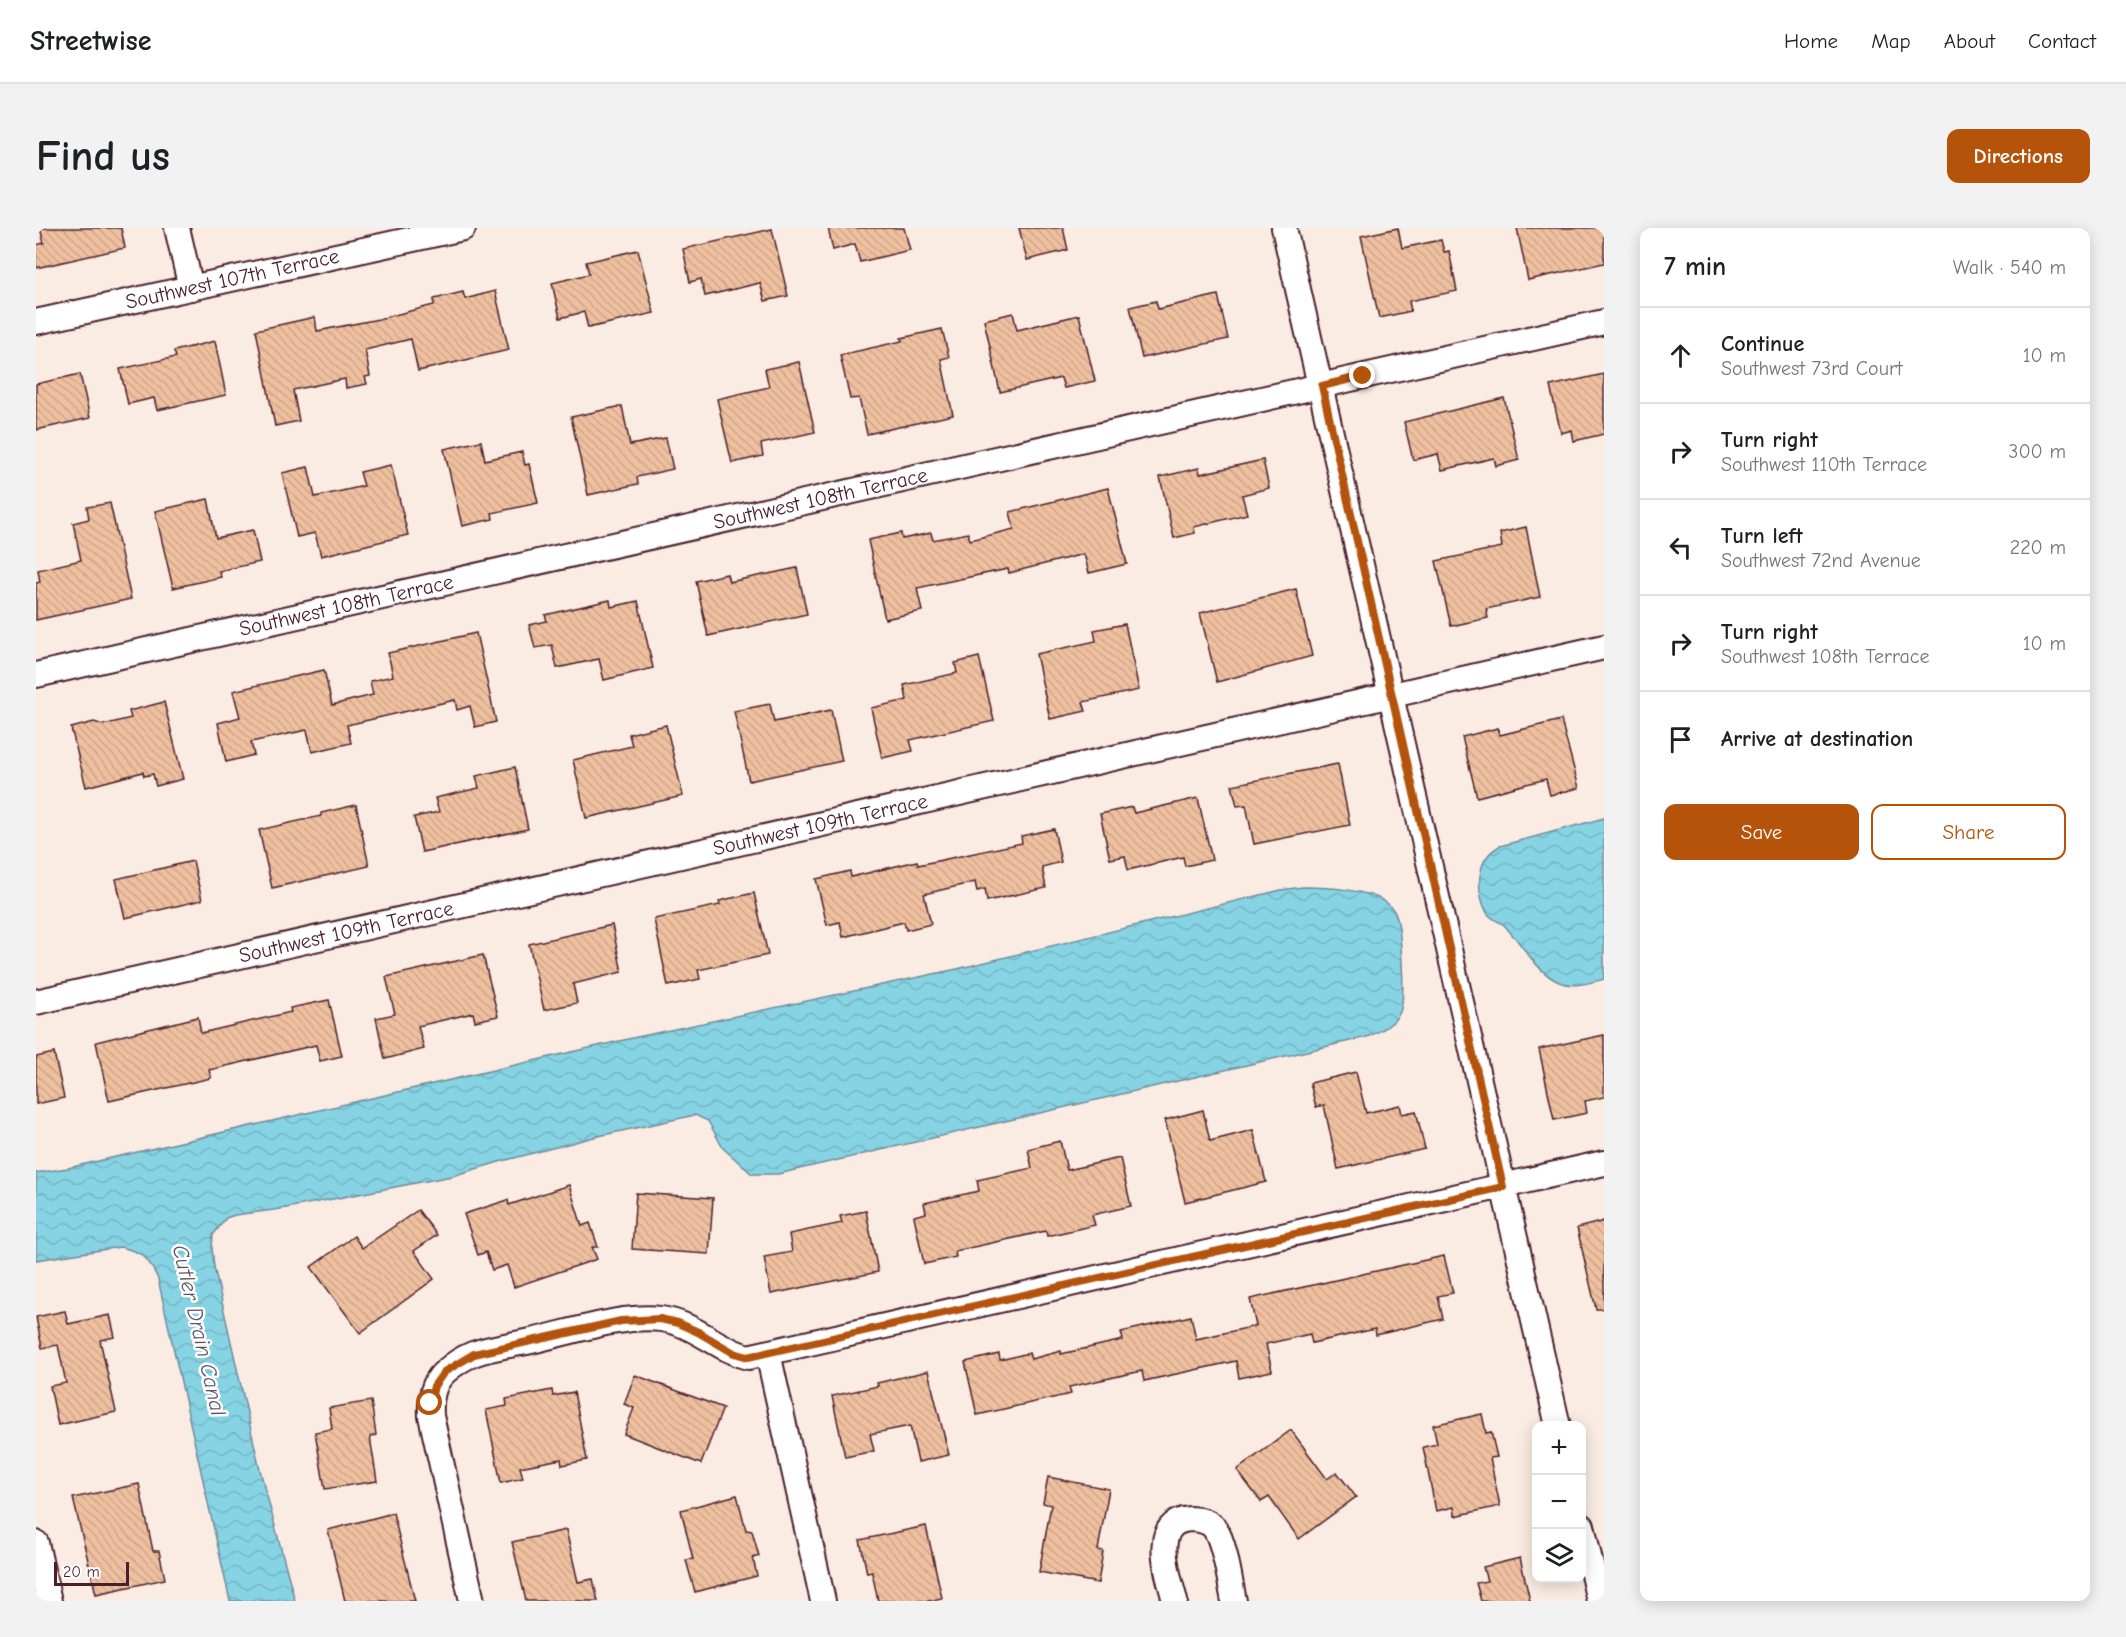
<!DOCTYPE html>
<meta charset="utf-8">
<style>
:root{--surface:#fff;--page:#f2f2f2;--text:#202124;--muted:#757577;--line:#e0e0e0;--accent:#b45309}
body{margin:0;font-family:"Comic Neue",sans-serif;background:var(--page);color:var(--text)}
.controls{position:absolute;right:18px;bottom:18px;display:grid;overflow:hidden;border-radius:12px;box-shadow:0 3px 15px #0003}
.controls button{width:54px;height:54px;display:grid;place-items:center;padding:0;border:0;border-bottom:2px solid var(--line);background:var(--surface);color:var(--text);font:30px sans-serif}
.scale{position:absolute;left:18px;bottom:15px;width:75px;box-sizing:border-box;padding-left:6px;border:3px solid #4a1f2b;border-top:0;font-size:16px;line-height:21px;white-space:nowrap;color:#4a1f2b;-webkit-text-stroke:4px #fff;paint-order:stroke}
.stop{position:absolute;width:18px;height:18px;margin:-14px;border:4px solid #b45309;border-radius:50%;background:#fff}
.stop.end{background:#b45309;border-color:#fff;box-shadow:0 2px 6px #0008}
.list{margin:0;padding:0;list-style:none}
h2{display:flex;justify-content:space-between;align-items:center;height:78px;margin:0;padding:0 24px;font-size:26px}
h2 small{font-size:20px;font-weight:400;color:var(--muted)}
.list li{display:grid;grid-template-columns:39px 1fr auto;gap:18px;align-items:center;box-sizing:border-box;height:96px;padding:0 24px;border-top:2px solid var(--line)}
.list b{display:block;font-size:22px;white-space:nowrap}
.list p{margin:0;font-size:20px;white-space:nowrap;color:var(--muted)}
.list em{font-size:20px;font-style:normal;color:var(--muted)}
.actions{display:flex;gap:12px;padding:18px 24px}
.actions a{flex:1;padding:14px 0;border:2px solid var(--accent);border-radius:12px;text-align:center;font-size:21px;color:var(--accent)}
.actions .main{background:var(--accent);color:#fff}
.icon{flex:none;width:33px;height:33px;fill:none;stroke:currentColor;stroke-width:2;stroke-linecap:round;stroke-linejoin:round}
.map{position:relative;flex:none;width:1568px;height:1373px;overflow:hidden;border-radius:12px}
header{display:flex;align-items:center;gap:36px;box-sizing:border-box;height:84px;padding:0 30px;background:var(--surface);border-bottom:2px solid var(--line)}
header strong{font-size:28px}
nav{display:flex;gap:33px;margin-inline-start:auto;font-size:21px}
.intro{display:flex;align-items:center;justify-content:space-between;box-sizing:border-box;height:144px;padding:0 36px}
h1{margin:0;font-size:42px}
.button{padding:15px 27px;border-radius:12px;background:var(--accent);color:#fff;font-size:21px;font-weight:700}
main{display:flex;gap:36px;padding:0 36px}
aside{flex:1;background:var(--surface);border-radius:12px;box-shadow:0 3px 15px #0003}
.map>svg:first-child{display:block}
.water{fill:url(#water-waves);stroke:#6e8b9a;stroke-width:1.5}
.building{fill:url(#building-back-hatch);stroke:#4a1f2b;stroke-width:1.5}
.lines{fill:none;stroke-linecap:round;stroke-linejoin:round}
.minor-casing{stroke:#4a1f2b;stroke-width:28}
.minor{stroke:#fff;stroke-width:24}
.route{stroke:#b45309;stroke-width:8}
.labels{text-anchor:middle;stroke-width:5;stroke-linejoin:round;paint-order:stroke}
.street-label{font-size:21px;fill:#4a1f2b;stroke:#fff}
.water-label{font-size:22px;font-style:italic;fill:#5c5562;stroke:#fff}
</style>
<header>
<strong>Streetwise</strong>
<nav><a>Home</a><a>Map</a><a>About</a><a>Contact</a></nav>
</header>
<div class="intro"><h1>Find us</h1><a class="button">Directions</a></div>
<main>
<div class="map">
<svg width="1568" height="1373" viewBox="0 0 1568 1373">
<defs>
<pattern id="water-waves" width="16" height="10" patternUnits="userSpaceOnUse" patternTransform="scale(1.5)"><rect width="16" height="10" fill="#86d3e4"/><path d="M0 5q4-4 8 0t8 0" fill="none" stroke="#75b5c4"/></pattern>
<pattern id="building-back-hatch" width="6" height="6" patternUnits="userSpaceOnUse" patternTransform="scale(1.5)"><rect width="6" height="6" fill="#efc09f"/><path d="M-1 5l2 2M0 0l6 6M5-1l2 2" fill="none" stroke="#cea589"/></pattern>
</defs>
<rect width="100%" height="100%" fill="#faece2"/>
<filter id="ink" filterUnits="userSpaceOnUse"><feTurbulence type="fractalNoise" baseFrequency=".0167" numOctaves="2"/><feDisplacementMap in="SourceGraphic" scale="12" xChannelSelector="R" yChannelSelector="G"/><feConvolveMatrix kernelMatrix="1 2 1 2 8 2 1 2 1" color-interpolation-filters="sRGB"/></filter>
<g filter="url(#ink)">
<g class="water">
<path d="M 1568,590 L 1568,751 C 1552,755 1539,760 1523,754 C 1506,747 1491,725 1480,711 C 1476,707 1472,701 1468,697 C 1462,693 1453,690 1450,683 C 1439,660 1441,629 1464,618 Z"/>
<path d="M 1267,659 C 1289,659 1334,661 1352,676 C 1355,679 1359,684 1360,687 C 1365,702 1370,771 1364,784 C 1358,797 1343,804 1331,809 L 742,946 L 716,946 L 687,920 L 672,893 L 659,887 L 558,909 L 463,934 L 416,948 L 245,981 L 199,987 L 190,990 L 177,1007 L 176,1019 L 178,1039 L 224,1242 L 259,1373 L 194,1373 L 122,1051 C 112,1030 108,1024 84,1019 L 0,1032 L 0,945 L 32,940 L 601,809 L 921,741 L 1245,662 Z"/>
</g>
<g class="building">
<polygon points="4,0 85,0 89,20 0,40 0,17 8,15"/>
<polygon points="792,0 868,0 874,22 824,34 819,16 797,22"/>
<polygon points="983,0 1027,0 1032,22 991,32"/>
<polygon points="1362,0 1366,20 1405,12 1408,24 1413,23 1421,63 1373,73 1375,83 1343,90 1325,8"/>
<polygon points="1481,0 1568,0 1568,35 1492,52"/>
<polygon points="736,1 752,68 729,73 724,55 669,68 665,51 654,54 647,21"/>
<polygon points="602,22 618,85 552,100 548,84 524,90 516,55 553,46 550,34"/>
<polygon points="459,63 473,122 382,143 375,111 329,122 334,148 329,149 331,156 310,160 309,151 257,162 263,193 239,198 220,102 279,89 281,103 343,91 398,77 398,71 427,64 429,71"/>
<polygon points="1182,67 1192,111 1106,130 1094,79 1120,73 1122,81"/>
<polygon points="977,85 981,102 1043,87 1059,153 1028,160 1025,150 964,164 948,92"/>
<polygon points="906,101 913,129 905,131 917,187 831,206 823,170 814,171 804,127 866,113 865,110"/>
<polygon points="179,113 190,167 121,182 118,170 92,176 84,141 140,129 138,123"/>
<polygon points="763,134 779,204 725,216 727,228 696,235 681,171 733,159 729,141"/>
<polygon points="44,146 54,190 0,202 0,156"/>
<polygon points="1568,146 1568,206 1538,213 1536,202 1525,205 1514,158"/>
<polygon points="1468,170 1483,232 1460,238 1458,230 1406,242 1402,226 1377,232 1368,194"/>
<polygon points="586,178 594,217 630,210 637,241 601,249 602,256 552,267 535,189"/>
<polygon points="445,213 449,232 486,224 489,237 493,236 502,275 456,285 457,291 426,298 408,221"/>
<polygon points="1227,232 1233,260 1206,267 1211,286 1158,299 1159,305 1138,310 1124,249 1163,240 1164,246"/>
<polygon points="355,237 372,307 285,328 279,305 261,309 246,245 272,239 279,269 328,258 324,244"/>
<polygon points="1072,260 1091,336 1053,345 1048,326 973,345 972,341 881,360 886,383 849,391 832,312 865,305 866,311 895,305 897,312 932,305 934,312 978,301 974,284"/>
<polygon points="172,271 180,310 217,302 224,334 183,343 185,349 137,360 119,283"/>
<polygon points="74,275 95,371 0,392 0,355 4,354 2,342 45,332 37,295 53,291 51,279"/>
<polygon points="1490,299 1504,369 1450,381 1452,390 1415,398 1400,333 1466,319 1464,305"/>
<polygon points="761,340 771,386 672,408 660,353 691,346 693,354"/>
<polygon points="1260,361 1276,428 1181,454 1164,385"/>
<polygon points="574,372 575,379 602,373 617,440 568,452 563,431 521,440 516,417 499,420 493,397 511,393 509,387"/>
<polygon points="1089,396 1103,462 1047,474 1050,483 1014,491 1000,426 1060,413 1058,402"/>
<polygon points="440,405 460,494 439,499 434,478 421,482 419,472 311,497 315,515 276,524 271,502 215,514 218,527 190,534 182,495 204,489 197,463 288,442 296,477 337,467 334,453 357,448 352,425"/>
<polygon points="943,429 958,493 874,512 877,523 846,530 835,480 871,472 868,457 921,445 919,435"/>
<polygon points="128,474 147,551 120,558 117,546 108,548 107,544 50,559 35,500 58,494 67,497 95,490 93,483"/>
<polygon points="734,476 738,494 795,482 806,533 713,553 698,483"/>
<polygon points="1525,492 1543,560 1514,567 1510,551 1441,569 1426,509 1462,500 1464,507"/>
<polygon points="630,497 647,568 550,590 537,532 596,518 593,506"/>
<polygon points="1302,536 1314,597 1218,616 1210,577 1201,578 1196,557"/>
<polygon points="479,539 492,601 386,624 378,589 403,584 399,570 443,560 440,548"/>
<polygon points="1162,570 1176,632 1149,638 1147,629 1092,642 1089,628 1074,631 1064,586 1096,579 1098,585"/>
<polygon points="320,577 333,638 236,660 223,602 285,588 285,585"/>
<polygon points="1018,601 1025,634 1006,639 1010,660 951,673 949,661 941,663 939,654 888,666 895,696 870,702 868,694 807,709 804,694 791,697 780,651 814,643 815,649 881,633 882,637 986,615 985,608"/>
<polygon points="157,633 166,672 89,690 80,651"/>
<polygon points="718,665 732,727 662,742 664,751 632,758 618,691 684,677 683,673"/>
<polygon points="576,697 586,744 537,756 541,775 508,782 493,716"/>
<polygon points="447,727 462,788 439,793 437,785 382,798 388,821 349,831 340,790 359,786 350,749"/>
<polygon points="293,772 306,828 284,833 280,817 173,842 175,850 73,873 60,814 162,789 165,805 255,784 254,780"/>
<polygon points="1568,807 1568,869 1549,873 1551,885 1518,892 1503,821"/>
<polygon points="18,825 28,870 0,876 0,829"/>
<polygon points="1320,844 1330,885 1364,877 1366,886 1380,883 1389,921 1302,941 1288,877 1280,879 1274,855"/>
<polygon points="1167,882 1174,913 1217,902 1230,954 1149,974 1129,892"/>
<polygon points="1024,913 1031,942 1084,930 1095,978 1056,987 1059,997 1011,1008 1010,1003 919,1023 920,1029 888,1036 878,988 890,985 888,975 943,963 941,952 996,940 992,921"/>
<polygon points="533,957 546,998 554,995 562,1019 556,1019 561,1031 478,1059 471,1037 456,1042 450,1024 442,1027 428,986 472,972 473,977"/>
<polygon points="600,965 677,970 673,1026 596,1021"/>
<polygon points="382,982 401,1007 378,1023 398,1051 324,1105 275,1039 318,1008 326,1020"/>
<polygon points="830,983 842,1044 735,1066 728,1029 756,1024 753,1006 806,995 804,988"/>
<polygon points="1568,993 1568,1081 1560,1081 1541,1000"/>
<polygon points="1408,1028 1417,1065 1402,1068 1407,1091 1340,1107 1339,1101 1276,1115 1274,1106 1230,1116 1236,1143 1203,1150 1200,1133 1108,1153 1106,1143 1033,1159 1035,1166 941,1187 929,1134 963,1126 964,1132 993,1125 995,1131 1025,1123 1025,1126 1087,1112 1085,1104 1155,1088 1160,1111 1220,1098 1214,1071"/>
<polygon points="29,1083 32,1096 74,1087 79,1109 64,1112 80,1184 22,1197 14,1158 30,1155 22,1117 6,1120 0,1089"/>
<polygon points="892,1143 913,1227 882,1234 874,1198 834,1206 838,1223 809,1229 796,1168 842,1158 841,1155"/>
<polygon points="599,1147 687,1180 665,1236 588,1206 598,1180 588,1176"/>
<polygon points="516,1162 517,1168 538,1164 551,1232 526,1237 525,1231 484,1239 487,1250 465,1255 450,1182 471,1178 470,1171"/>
<polygon points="335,1173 340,1207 334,1209 341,1253 289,1261 279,1204 296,1201 293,1180"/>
<polygon points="1446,1186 1450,1205 1455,1204 1461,1229 1454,1230 1464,1278 1419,1288 1418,1279 1400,1283 1387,1219 1401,1216 1397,1197"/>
<polygon points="1255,1202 1291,1251 1301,1244 1320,1269 1263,1311 1233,1269 1225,1274 1201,1242"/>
<polygon points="1012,1249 1073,1261 1062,1322 1067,1323 1062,1355 1003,1344 1015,1277 1007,1275"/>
<polygon points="103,1256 117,1323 123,1323 129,1351 60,1366 37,1270"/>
<polygon points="701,1267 710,1302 716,1303 723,1328 717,1330 721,1348 659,1364 650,1332 657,1331 645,1282"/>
<polygon points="357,1285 379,1373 309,1373 292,1302"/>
<polygon points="890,1298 906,1370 892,1373 842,1373 836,1344 831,1345 824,1312"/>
<polygon points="530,1302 542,1354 557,1351 562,1373 490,1373 476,1314"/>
<polygon points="1484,1330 1494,1373 1445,1373 1440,1355 1451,1353 1447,1339"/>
</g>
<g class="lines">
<defs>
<g id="minor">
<polyline points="141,0 155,60"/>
<polyline points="1248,0 1522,1198"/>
<path id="s1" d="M 0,94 L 427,0"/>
<path id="s2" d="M 0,447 L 1568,94"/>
<path id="s3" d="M 0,774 L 1568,419"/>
<polyline points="732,1125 787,1373"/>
<polyline points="1546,1298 1563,1373"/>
<polyline points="0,1315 13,1373"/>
<path d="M 436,1373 L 395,1188 C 394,1171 396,1154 410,1143 C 418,1136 427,1130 437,1126 C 455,1119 476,1117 495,1113 C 532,1105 588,1086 625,1091 C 658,1095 681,1121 712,1129 L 1568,935"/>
<path d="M 1139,1373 C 1133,1348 1112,1294 1154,1291 C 1162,1291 1174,1293 1179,1301 C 1189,1315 1194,1355 1198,1373"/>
</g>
</defs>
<use href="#minor" class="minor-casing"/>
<use href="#minor" class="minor"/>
</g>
</g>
<g class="lines" filter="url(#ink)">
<polyline class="route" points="394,1175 398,1158 408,1144 438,1126 585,1093 624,1091 642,1095 662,1104 698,1125 712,1129 1467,959 1286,158 1327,148"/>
</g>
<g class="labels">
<g class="street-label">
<text dy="7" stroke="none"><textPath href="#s1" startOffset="201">Southwest 107th Terrace</textPath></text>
<text dy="7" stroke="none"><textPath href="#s2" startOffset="804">Southwest 108th Terrace</textPath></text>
<text dy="7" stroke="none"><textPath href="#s2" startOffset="318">Southwest 108th Terrace</textPath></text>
<text dy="7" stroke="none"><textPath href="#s3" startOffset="804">Southwest 109th Terrace</textPath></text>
<text dy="7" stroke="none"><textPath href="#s3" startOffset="318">Southwest 109th Terrace</textPath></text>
</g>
<g class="water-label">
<text transform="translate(164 1102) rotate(77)" y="8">Cutler Drain Canal</text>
</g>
</g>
</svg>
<div class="controls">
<button>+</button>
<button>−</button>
<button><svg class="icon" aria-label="layers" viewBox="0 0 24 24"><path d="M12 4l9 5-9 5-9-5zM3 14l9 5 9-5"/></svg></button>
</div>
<div class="scale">20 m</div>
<div class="stop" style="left:394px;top:1175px"></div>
<div class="stop end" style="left:1327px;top:148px"></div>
</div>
<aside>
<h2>7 min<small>Walk · 540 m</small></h2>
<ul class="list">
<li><svg class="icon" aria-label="ahead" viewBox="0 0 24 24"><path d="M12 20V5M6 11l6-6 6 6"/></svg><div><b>Continue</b><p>Southwest 73rd Court</p></div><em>10 m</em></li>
<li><svg class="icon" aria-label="right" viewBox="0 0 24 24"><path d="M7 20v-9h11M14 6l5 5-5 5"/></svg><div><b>Turn right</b><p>Southwest 110th Terrace</p></div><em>300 m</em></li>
<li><svg class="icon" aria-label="left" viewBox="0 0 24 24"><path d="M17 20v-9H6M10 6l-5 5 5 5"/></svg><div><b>Turn left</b><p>Southwest 72nd Avenue</p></div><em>220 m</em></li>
<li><svg class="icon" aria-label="right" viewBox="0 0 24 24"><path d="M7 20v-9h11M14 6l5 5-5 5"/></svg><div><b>Turn right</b><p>Southwest 108th Terrace</p></div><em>10 m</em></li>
<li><svg class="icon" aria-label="arrive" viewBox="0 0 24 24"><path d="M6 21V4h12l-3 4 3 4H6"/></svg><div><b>Arrive at destination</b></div></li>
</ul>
<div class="actions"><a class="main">Save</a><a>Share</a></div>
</aside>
</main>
